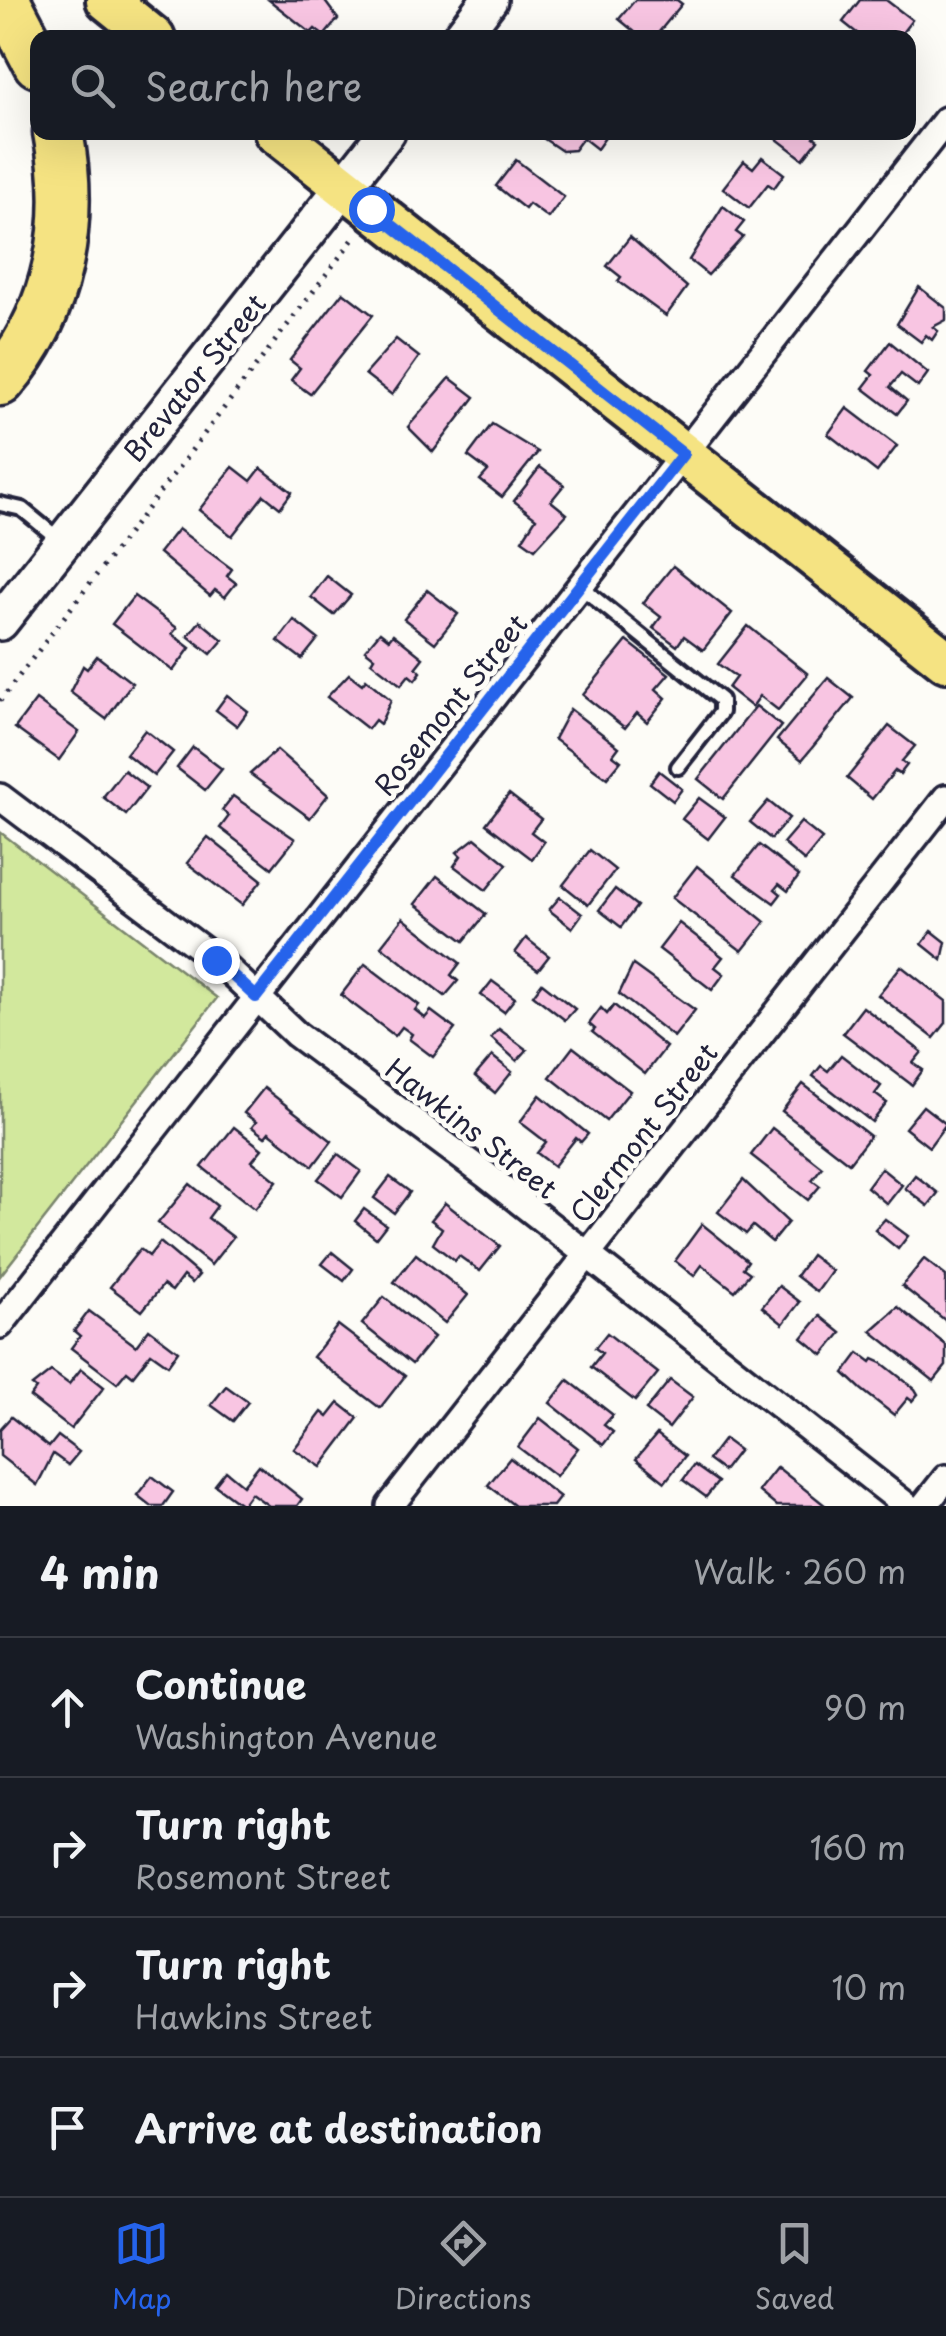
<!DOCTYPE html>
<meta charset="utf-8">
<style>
:root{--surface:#171b24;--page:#242831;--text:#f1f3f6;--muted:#9ea1a6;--line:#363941;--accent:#2563eb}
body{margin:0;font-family:"Playpen Sans",sans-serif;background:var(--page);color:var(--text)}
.stop{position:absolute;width:30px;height:30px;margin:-22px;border:8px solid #2563eb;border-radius:50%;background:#fff}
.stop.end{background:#2563eb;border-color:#fff;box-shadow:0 2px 10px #0008}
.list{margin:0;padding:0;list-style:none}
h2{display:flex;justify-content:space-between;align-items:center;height:130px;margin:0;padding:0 40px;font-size:42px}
h2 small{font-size:32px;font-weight:400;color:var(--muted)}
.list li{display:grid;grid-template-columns:65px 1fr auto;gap:30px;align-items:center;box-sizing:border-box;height:140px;padding:0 40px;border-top:2px solid var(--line)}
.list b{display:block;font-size:38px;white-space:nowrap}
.list p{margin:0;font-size:32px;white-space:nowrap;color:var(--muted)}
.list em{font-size:32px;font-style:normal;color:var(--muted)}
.icon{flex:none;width:55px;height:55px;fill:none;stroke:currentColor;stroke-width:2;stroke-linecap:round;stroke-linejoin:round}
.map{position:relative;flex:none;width:946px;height:1506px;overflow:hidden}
.search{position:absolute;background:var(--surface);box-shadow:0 10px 40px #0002;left:30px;right:30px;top:30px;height:110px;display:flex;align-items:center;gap:25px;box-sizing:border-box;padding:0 35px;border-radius:20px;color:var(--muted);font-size:38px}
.sheet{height:690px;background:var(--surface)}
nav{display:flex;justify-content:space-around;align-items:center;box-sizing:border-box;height:140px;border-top:2px solid var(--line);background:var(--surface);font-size:28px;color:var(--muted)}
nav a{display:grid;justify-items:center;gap:5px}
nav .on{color:var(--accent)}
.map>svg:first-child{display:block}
.green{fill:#d2e89d;stroke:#7a856c;stroke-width:2.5}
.building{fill:#f8c5e2;stroke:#22223b;stroke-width:2.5}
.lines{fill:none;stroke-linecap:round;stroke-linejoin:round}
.lane-casing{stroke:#22223b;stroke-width:20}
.street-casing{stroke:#22223b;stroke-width:32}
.secondary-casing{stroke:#22223b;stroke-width:42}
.primary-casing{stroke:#22223b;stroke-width:48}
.highway-casing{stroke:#22223b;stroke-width:55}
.path{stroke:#22223b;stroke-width:5;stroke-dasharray:2.5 8;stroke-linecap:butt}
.lane{stroke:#fdfcf7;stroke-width:12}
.street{stroke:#fdfcf7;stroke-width:25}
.secondary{stroke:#fdfcf7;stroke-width:35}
.primary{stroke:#f5e382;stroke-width:40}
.highway{stroke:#f5e382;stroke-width:48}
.route{stroke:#2563eb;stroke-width:12}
.labels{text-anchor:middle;stroke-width:10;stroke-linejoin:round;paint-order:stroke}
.street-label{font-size:28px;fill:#22223b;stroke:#fdfcf7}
</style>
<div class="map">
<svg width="946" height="1506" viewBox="0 0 946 1506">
<rect width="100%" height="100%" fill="#fdfcf7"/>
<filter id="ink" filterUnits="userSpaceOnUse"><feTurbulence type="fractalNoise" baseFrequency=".01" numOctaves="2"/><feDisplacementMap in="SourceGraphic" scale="20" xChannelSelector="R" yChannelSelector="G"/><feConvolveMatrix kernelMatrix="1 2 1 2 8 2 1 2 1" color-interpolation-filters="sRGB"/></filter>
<g filter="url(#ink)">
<polygon class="green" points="0,832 217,998 0,1276"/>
<g class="building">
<polygon points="269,0 324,0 338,19 324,36 315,29 311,33"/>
<polygon points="635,0 677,0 682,4 654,38 642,38 619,19"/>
<polygon points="860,0 886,0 912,20 898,38 863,38 843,22"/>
<polygon points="534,132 609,132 597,149 583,138 574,150 562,151"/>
<polygon points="775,132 818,132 814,137 818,140 803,159 773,136"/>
<polygon points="762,157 784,174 774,188 768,184 749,208 723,188 744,161 753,168"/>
<polygon points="516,160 564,197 548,218 529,204 525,209 496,186"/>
<polygon points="723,206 744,222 736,232 743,237 708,275 689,260"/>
<polygon points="630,237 687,287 666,316 618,281 621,277 607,266"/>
<polygon points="919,287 946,308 946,320 933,327 938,331 932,340 926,335 921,342 897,324"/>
<polygon points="343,292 373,315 310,394 291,380 300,368 290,360"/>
<polygon points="396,339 419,357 392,395 365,374"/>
<polygon points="890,342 928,373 918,387 901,374 890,387 907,401 897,414 863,388 873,375 868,371"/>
<polygon points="450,378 475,397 433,452 408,427"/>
<polygon points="847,408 897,446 877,472 828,434"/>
<polygon points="492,424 538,452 502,497 480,480 488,471 468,456"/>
<polygon points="233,467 251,481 261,468 292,492 280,508 264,495 232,536 199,510"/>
<polygon points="540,467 564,485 551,501 567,514 535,549 522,540 536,518 514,501"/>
<polygon points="178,529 232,569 227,576 236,583 225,597 215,590 210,596 159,553"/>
<polygon points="673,566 732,613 703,650 684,636 677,646 653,628 661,617 643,603"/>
<polygon points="327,576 351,595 334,615 311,597"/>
<polygon points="427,590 458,614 435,643 404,619"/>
<polygon points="134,596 177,628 172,634 190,648 173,671 112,624"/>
<polygon points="294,620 318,639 302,659 278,641"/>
<polygon points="200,621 223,640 211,654 188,636"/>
<polygon points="748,626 808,674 778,710 760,696 752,707 728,688 736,677 718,664"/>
<polygon points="380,632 389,639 393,634 423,658 416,667 421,672 415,680 409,675 401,685 371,662 374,657 365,650"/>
<polygon points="627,641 669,674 656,689 666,698 647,722 637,713 625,728 583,695"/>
<polygon points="97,656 132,683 106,719 70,692 83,666 87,669"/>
<polygon points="349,674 362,684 366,679 391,700 380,724 375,720 368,729 327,697"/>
<polygon points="828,678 853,698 802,760 777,740"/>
<polygon points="227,695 248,711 237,726 216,710"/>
<polygon points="36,700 79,732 59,760 15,728"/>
<polygon points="756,706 781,726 723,799 698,779"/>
<polygon points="570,709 619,747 613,755 621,761 607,778 554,739"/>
<polygon points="889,726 915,746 902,761 907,765 900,774 895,771 872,799 847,778"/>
<polygon points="145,730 173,752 154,776 126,754"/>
<polygon points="193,747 222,769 205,790 177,768"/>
<polygon points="277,750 328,795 310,818 250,774"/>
<polygon points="124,770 147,788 126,815 103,797"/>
<polygon points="659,771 682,789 673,801 650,783"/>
<polygon points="509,794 541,819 531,832 544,842 532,859 486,824"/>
<polygon points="233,796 295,839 272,868 220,828 229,816 222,810"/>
<polygon points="699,798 725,817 708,839 682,819"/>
<polygon points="768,801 789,818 771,839 750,822"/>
<polygon points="801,822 822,839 804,861 783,843"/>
<polygon points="208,837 262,880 242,905 187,863"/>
<polygon points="475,838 507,864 486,890 454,866 461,856 457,852"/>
<polygon points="759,845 799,876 788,891 779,884 775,889 781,894 774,903 735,875"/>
<polygon points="590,850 615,870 588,905 563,885"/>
<polygon points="697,866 765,922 742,951 672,898"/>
<polygon points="437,876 486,914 464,941 415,904"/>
<polygon points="615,889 637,906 621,927 599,910"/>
<polygon points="560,897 582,914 572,928 549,910"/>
<polygon points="403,918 460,963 451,975 458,981 445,996 381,946"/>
<polygon points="679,923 723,957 715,967 724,974 712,990 659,949"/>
<polygon points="932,931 946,942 942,960 922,944"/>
<polygon points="526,938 549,956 538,970 515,953"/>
<polygon points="365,964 419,1005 415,1010 425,1018 431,1011 455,1029 433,1057 409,1039 412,1034 402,1027 395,1036 341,995"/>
<polygon points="633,965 695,1010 674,1037 619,994"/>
<polygon points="901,966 946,1001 946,1023 934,1038 878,995"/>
<polygon points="492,981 515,998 504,1012 481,995"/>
<polygon points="542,983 575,1009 565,1020 533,995"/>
<polygon points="614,1005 666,1047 645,1074 592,1032 595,1029 589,1024 601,1008 607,1014"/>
<polygon points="863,1007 922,1052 913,1063 923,1070 912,1085 843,1033"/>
<polygon points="499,1029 527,1050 517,1061 491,1038"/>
<polygon points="573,1047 630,1091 606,1121 550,1077"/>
<polygon points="841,1055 881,1086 875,1094 887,1103 872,1122 813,1076 821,1066 828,1071"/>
<polygon points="492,1056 512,1072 495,1093 475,1076"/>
<polygon points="803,1084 870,1136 849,1163 782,1111"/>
<polygon points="264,1088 332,1141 313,1166 269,1132 265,1137 252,1127 256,1122 244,1113"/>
<polygon points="540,1095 588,1134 581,1142 576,1138 554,1166 537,1153 546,1142 520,1122"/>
<polygon points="923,1106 946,1124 929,1147 905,1128"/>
<polygon points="234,1127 262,1149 252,1161 277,1181 255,1209 202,1167"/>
<polygon points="772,1128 822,1167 812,1180 820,1186 808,1200 751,1155"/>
<polygon points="338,1154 361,1171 342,1197 318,1179"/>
<polygon points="881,1168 902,1185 887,1204 867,1187"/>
<polygon points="915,1175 938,1193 928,1206 905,1188"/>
<polygon points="390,1177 410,1192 394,1213 374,1198"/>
<polygon points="743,1180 788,1222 772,1242 753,1226 746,1234 718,1212"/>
<polygon points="190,1184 217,1206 208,1218 233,1237 211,1265 158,1223"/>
<polygon points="445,1203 500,1246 480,1271 459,1256 455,1261 433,1244 442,1228 431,1220"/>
<polygon points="364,1209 386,1225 376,1238 355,1221"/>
<polygon points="885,1219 908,1236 898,1249 875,1230"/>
<polygon points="702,1224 748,1261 743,1268 750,1273 735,1291 702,1265 694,1276 675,1261"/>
<polygon points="160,1242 199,1275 192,1283 183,1276 172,1291 163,1285 142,1311 110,1287 140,1249 149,1256"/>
<polygon points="332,1252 353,1269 344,1281 322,1264"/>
<polygon points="416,1254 468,1295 445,1323 394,1282"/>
<polygon points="811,1255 832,1271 817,1292 796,1276"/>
<polygon points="924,1259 946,1276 946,1321 902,1286"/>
<polygon points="779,1286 800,1302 783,1324 762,1307"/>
<polygon points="384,1297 434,1337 412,1364 362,1324"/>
<polygon points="898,1307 946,1345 946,1366 934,1381 871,1331"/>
<polygon points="89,1311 136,1346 149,1329 178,1351 168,1365 151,1353 133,1376 127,1371 117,1383 71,1348 80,1336 74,1331"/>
<polygon points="820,1316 841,1333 823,1355 802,1338"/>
<polygon points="338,1325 405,1376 380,1408 313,1357"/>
<polygon points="607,1333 658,1373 635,1401 591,1367 602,1353 595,1348"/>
<polygon points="859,1353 871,1362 873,1359 882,1363 915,1389 918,1394 912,1401 908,1398 894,1415 861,1389 844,1373"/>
<polygon points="81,1369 104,1387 71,1429 30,1397 36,1389 32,1386 51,1371 69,1384"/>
<polygon points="568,1380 613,1415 604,1425 613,1432 603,1445 550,1403"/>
<polygon points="670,1380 693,1397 669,1428 646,1410"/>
<polygon points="226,1386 248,1402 233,1421 211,1405"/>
<polygon points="339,1403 358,1418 321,1467 294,1449 322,1412 328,1417"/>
<polygon points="11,1417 49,1447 58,1436 79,1452 68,1465 53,1454 37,1485 0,1456 0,1429"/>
<polygon points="540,1418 578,1448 556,1476 518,1447"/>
<polygon points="657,1434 685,1456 665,1482 636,1459"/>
<polygon points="724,1439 739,1450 723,1471 708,1460"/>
<polygon points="510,1458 560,1497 553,1506 515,1506 488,1485"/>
<polygon points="259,1465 302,1499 297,1506 269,1506 251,1493 242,1505 215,1485 226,1471 243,1485"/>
<polygon points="694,1465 718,1482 706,1497 683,1480"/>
<polygon points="777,1467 826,1506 776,1506 758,1491"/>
<polygon points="152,1476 173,1492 163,1506 151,1506 137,1495"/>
</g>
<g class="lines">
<defs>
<g id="lane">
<polyline points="0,504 22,509 61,541"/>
<polyline points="582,588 721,700 721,712 678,767"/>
</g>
<g id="street">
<polyline points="0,797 223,965 296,1034 486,1175 907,1506"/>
<polyline points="0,1325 946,120"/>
<polyline points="390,1506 946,798"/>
<polyline points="924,1506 946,1478"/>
</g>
<g id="secondary">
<polyline points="460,38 489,0"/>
<polyline points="0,622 387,132"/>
</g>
<g id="primary">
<polyline points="107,0 154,38"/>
<polyline points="275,132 946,661"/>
</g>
<g id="highway">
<polyline points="5,0 38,63"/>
<path d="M 0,381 C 60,312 75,221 58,132"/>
</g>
</defs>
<use href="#lane" class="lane-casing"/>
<use href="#street" class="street-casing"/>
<use href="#secondary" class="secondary-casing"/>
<use href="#primary" class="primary-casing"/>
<use href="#highway" class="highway-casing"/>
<polyline class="path" points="0,701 354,238"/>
<use href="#lane" class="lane"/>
<use href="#street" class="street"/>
<use href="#secondary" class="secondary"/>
<use href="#primary" class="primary"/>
<use href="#highway" class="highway"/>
</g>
</g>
<g class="lines" filter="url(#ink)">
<polyline class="route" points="216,960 256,997 683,454 371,209"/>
</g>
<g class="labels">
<g class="street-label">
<text transform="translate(195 378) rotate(-51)" y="10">Brevator Street</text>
<text transform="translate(451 705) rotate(-51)" y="10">Rosemont Street</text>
<text transform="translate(471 1129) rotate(38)" y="10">Hawkins Street</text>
<text transform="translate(644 1133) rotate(-52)" y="10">Clermont Street</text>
</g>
</g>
</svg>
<div class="stop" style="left:371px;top:209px"></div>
<div class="stop end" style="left:216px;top:960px"></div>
<div class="search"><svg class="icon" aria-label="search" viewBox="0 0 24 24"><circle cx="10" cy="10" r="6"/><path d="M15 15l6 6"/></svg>Search here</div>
</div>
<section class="sheet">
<h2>4 min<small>Walk · 260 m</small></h2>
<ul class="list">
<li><svg class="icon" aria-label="ahead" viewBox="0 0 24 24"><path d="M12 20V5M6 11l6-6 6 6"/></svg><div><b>Continue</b><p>Washington Avenue</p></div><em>90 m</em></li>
<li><svg class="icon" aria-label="right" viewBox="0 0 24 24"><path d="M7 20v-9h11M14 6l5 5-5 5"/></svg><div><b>Turn right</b><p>Rosemont Street</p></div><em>160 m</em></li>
<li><svg class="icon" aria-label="right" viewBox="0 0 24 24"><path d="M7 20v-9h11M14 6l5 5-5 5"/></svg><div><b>Turn right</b><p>Hawkins Street</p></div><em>10 m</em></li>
<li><svg class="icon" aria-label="arrive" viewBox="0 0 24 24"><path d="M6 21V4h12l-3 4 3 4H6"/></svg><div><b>Arrive at destination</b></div></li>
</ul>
</section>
<nav>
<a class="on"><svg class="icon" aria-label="map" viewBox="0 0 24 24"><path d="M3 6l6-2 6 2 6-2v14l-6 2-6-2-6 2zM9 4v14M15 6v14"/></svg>Map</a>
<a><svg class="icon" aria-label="directions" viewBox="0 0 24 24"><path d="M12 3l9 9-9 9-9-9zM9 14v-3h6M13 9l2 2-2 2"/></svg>Directions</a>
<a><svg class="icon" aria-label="saved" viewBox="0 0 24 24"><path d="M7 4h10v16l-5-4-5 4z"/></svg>Saved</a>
</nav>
